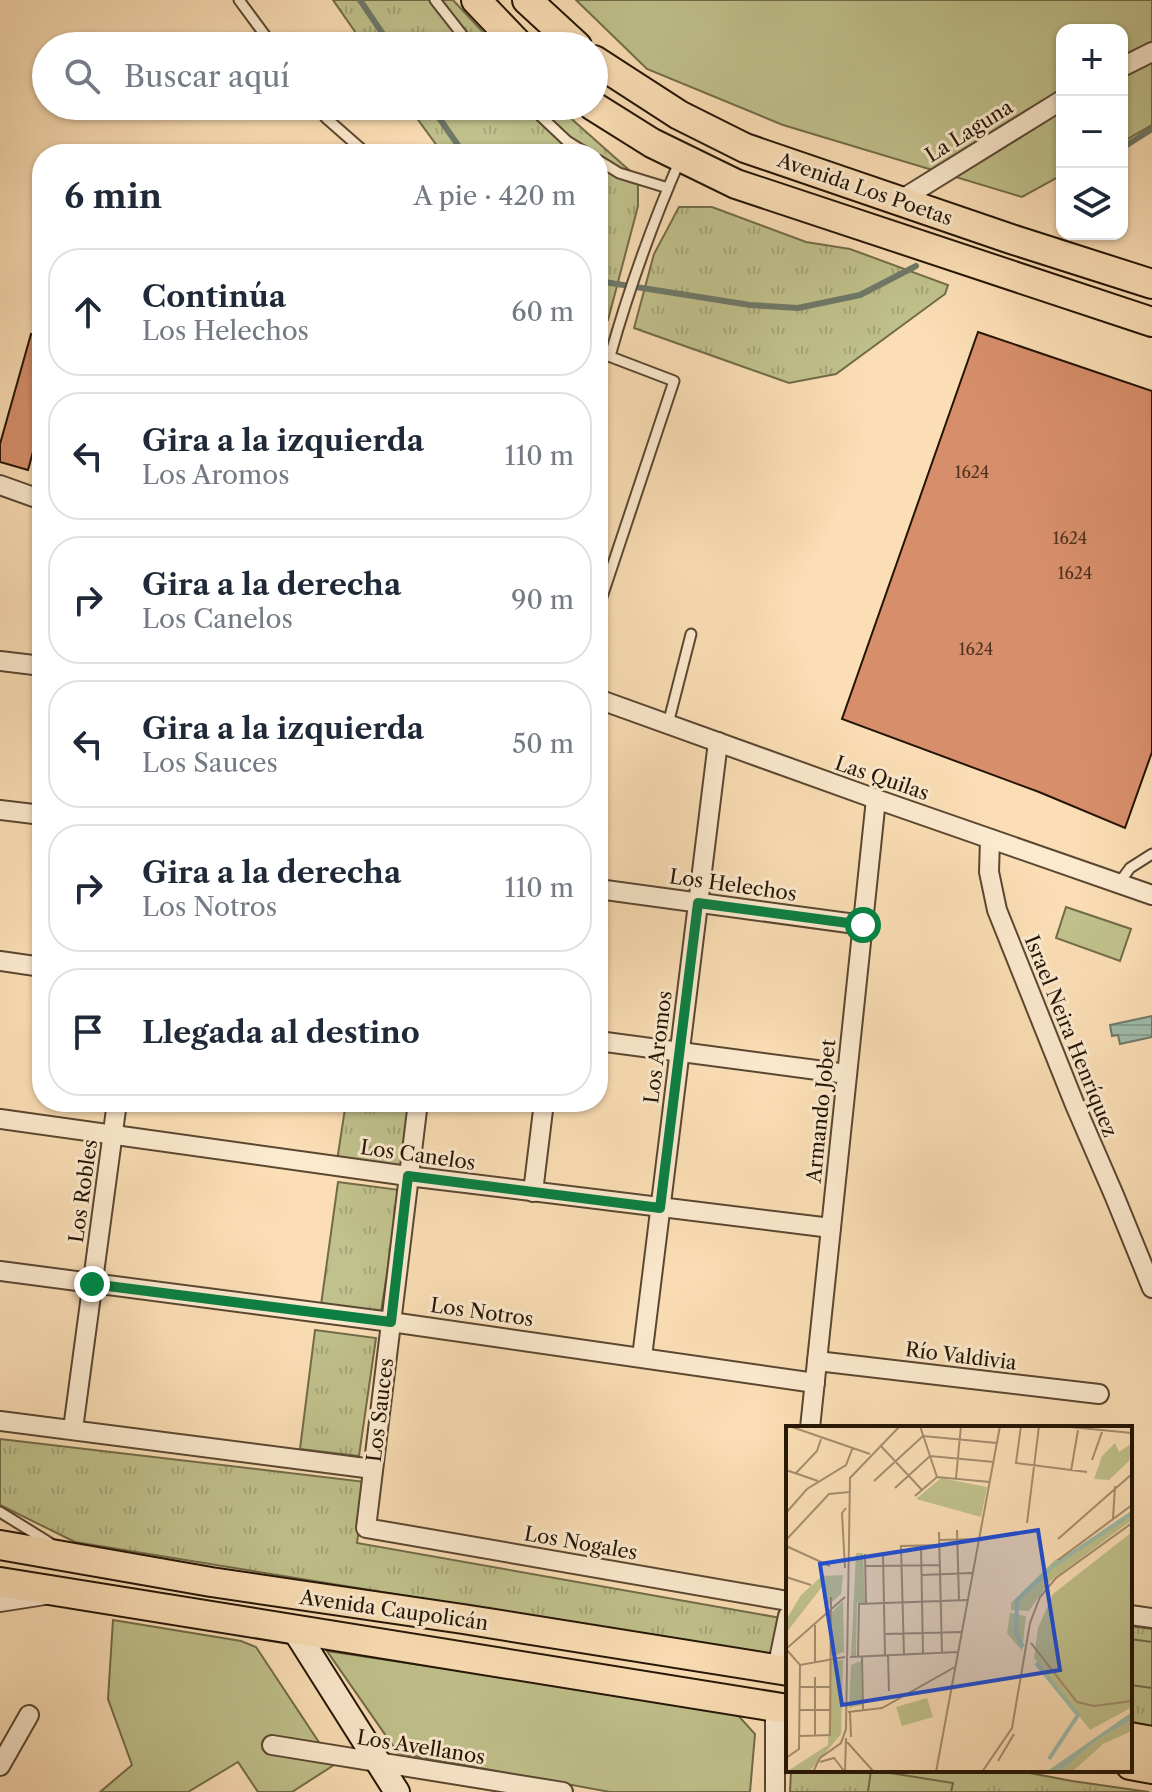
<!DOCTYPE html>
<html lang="es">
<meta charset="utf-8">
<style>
:root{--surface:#fff;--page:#f6f6f7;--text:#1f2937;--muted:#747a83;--line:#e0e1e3}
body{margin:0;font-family:"Libre Caslon Text",serif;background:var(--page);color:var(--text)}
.controls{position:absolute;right:24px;top:24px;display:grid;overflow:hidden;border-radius:16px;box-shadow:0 2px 6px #0004}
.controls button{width:72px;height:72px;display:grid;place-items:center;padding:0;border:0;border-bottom:2px solid var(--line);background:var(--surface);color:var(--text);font:40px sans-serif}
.stop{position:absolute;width:24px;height:24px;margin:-18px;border:6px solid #0b8043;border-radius:50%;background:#fff}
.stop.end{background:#0b8043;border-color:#fff;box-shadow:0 2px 8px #0008}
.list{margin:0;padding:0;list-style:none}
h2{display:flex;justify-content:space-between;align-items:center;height:104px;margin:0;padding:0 32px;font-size:34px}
h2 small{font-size:26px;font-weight:400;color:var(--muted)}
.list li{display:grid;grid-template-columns:52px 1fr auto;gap:24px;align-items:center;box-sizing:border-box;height:128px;margin:0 16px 16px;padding:0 16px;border:2px solid var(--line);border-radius:32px}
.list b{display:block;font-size:30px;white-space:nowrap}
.list p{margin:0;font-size:26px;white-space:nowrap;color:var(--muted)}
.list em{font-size:26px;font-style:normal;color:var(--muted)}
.icon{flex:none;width:44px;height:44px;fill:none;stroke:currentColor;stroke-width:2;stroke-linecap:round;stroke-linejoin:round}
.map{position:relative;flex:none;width:1152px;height:1792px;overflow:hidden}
.search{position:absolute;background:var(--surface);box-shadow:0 2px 6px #0004;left:32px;top:32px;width:576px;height:88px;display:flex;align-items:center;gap:20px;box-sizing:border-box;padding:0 28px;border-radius:44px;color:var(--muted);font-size:30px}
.panel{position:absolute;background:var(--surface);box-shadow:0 2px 6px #0004;left:32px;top:144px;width:576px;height:968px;border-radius:32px}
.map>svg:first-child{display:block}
.grass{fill:url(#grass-tufts);stroke:#726b48;stroke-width:2}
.park{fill:#c0c18c;stroke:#726b48;stroke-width:2}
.water{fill:url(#water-rules);stroke:#6e7969;stroke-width:2}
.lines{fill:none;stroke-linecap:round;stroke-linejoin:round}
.stream{stroke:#6e7969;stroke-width:6}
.building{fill:#d78f6b;stroke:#241505;stroke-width:2}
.lane-casing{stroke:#5a4731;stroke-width:13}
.street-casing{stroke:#5a4731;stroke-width:22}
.secondary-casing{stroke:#241505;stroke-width:28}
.primary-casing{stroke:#241505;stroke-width:32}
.lane{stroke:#fceacf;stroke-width:9}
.street{stroke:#fceacf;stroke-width:18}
.secondary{stroke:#fceacf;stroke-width:24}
.primary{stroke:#fbdeb5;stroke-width:28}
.route{stroke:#0b8043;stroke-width:10}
.labels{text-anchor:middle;stroke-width:6;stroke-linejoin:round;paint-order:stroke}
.number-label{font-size:16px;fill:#51341e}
.street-label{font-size:20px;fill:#241505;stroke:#fceacf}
.inset-river{fill:none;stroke:#9fbcab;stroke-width:4}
.inset-road{fill:none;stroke:#a58e6f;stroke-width:2}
.view{fill:#1d4ed8;fill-opacity:0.15;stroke:#1d4ed8;stroke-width:4}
.inset-edge{fill:none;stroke:#241505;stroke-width:4}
</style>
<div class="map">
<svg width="1152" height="1792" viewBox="0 0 1152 1792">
<defs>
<pattern id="grass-tufts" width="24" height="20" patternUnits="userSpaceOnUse" patternTransform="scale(2)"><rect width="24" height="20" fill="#c0c18c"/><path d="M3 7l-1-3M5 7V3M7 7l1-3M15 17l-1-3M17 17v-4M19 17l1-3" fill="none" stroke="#a5a577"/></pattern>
<pattern id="water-rules" width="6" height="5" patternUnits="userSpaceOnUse" patternTransform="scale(2)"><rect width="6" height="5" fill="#9fbcab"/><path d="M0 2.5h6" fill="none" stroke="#89a192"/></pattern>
</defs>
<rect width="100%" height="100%" fill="#fbdeb5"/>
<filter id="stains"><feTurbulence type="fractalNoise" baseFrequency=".0025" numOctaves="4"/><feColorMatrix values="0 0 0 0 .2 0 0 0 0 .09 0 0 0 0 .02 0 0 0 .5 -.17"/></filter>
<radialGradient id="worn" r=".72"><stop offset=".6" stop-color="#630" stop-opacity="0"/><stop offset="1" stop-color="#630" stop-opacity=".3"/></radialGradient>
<g class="grass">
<polygon points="333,0 453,0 496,46 365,46"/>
<polygon points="408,106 557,106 638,178 638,206 608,320 598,317 598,154 443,154"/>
<polygon points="679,207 712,207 806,242 850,249 948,285 945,294 836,374 789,383 634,328 654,254"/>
<polygon points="346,1102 411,1102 402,1170 337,1161"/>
<polygon points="338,1182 400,1190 381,1312 321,1305"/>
<polygon points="315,1330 376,1338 359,1456 300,1449"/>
<polygon points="0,1439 366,1482 357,1543 781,1618 775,1656 75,1542 0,1505"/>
<polygon points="1130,1626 1152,1629 1152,1734 1130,1730"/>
<polygon points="791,1770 1014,1770 1072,1781 1149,1792 790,1792"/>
</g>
<g class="park">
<polygon points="576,0 1152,0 1152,125 1122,142 1122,30 1062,30 1062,175 1022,197 783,125 647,69"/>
<polygon points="1066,907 1131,929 1120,961 1056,938"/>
<polygon points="113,1620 241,1641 256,1647 334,1765 292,1792 258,1792 238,1762 188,1792 100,1792 132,1765 108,1699"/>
<polygon points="1130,1639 1152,1642 1152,1688 1130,1685"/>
<polygon points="327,1651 735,1712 755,1734 750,1792 610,1792 398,1753"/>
<polygon points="871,1770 953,1783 951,1792 868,1792"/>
</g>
<polygon class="water" points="1152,1016 1152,1037 1120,1044 1118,1035 1112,1036 1110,1025"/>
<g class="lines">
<g class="stream">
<polyline points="360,0 391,46"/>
<polyline points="431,106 464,154"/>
<polyline points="1122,148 1152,129"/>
<polyline points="1060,186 1062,184"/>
<polyline points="598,281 750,305 798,308 860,295 916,266"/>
</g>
</g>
<g class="building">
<polygon points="978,332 1152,391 1152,752 1125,828 1039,792 842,719"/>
<polygon points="31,334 42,337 42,419 28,470 0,462 0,444"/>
</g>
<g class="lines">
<defs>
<g id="lane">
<polyline points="239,0 273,46"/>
<polyline points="435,0 471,46"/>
<polyline points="317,106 326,118 367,154"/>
<polyline points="530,106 567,141 588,154"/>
<polyline points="598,160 619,173 668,188"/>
<polyline points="598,352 674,381 602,597 598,600"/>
<path d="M 610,356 C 629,289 652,224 680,160"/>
<polyline points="668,724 691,634"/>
<polyline points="1119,883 1130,868 1152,854"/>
<polyline points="0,1512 50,1543"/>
</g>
<g id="street">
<polyline points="1122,67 1152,52"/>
<polyline points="899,201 1062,100"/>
<polyline points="0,485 42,500"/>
<polyline points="0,661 42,666"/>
<polyline points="598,699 876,799 1152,895"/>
<polyline points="0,810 42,815"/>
<polyline points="990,839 989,872 997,910 1075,1105 1114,1195 1152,1288"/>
<polyline points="598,889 863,925"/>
<polyline points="0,961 42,967"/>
<polyline points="598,1041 847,1074"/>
<polyline points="418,1102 366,1528 788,1601"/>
<polyline points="0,1119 408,1176 831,1228"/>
<polyline points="533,1192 544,1102"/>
<polyline points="0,1271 391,1322 815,1383"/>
<polyline points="642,1357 718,742"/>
<polyline points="817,1361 1099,1394"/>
<polyline points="0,1421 373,1469"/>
<polyline points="810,1428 876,799"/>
<polyline points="73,1429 117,1102"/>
<polyline points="0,1602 45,1595"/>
<polyline points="1130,1615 1152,1618"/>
<polyline points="777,1669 788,1616"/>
<polyline points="272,1745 563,1792"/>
<polyline points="0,1766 29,1715"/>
<polyline points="775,1792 775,1707"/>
</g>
<polyline id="secondary" points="294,1629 397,1792"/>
<g id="primary">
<polyline points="476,0 520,46"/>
<polyline points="527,0 577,46"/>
<polyline points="594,60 679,115 745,148 1011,239 1152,284"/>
<polyline points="593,106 652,143 736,184 1152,322"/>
<polyline points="0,1545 211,1582 463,1619 788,1671"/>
<polyline points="0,1582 788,1709"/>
<polyline points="1130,1737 1152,1741"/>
<polyline points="1130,1765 1152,1769"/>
</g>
</defs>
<use href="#lane" class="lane-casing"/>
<use href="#street" class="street-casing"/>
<use href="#secondary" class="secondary-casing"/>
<use href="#primary" class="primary-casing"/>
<use href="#lane" class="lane"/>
<use href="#street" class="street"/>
<use href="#secondary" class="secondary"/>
<use href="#primary" class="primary"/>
</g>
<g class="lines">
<polyline class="route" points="92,1284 391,1322 408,1176 660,1208 698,903 863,925"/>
</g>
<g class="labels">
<g class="number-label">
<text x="972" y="478">1624</text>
<text x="1070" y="544">1624</text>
<text x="1075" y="579">1624</text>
<text x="976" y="655">1624</text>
</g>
<g class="street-label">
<text transform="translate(969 131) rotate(-32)" y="7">La Laguna</text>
<text transform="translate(865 189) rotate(19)" y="7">Avenida Los Poetas</text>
<text transform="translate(882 778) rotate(19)" y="7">Las Quilas</text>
<text transform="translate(733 885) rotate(8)" y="7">Los Helechos</text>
<text transform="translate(1071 1036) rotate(68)" y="7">Israel Neira Henríquez</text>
<text transform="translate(658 1047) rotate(-83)" y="7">Los Aromos</text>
<text transform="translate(821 1111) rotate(-84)" y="7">Armando Jobet</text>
<text transform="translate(418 1155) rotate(8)" y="7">Los Canelos</text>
<text transform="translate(83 1191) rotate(-82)" y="7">Los Robles</text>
<text transform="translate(482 1312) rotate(8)" y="7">Los Notros</text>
<text transform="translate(961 1356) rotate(7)" y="7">Río Valdivia</text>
<text transform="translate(380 1410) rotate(-83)" y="7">Los Sauces</text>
<text transform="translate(581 1543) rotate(10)" y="7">Los Nogales</text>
<text transform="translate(394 1610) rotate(8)" y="7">Avenida Caupolicán</text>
<text transform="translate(421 1747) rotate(9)" y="7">Los Avellanos</text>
</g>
</g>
<g transform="translate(786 1426)">
<rect width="346" height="346" fill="#fbdeb5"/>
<path d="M 346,85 L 346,94 L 263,156 L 243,185 L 225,184 L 225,177 L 270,133 L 284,130 ZM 70,127 L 77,127 L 79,177 L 71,177 L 70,230 L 65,230 ZM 224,187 L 240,190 L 236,225 L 221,207 ZM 57,234 L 55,308 L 23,346 L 0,346 L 42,319 L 45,235 ZM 75,235 L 76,279 L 63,282 L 65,239 Z" fill="#c0c18c"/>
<path d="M 329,17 L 333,26 L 346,17 L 343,35 L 323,54 L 308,53 L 316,30 ZM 346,294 L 346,305 L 317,318 L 286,346 L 274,346 L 311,314 Z" fill="#c0c18c"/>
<path d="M 155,52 L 201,61 L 195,91 L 130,73 ZM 346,106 L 346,281 L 304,304 L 248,232 L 252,202 L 267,168 ZM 57,149 L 55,168 L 43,179 L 36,161 L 0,207 L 0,194 L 15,169 L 36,150 ZM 57,175 L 58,226 L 45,230 L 46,186 ZM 141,272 L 147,291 L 116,300 L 110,281 Z" fill="#c0c18c"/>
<path d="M 346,286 L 346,294 L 311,314 L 274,346 L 260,346 Z" fill="#9fbcab"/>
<path class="inset-river" d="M 237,221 L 230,207 L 231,174 L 267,140 L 346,87M 250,237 L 292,289 L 263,333"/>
<path class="inset-road" d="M 3,0 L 84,28M 134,0 L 151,51M 235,0 L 230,37 L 301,46M 274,0 L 346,7M 94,19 L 136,64M 306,34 L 316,6M 0,44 L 32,55M 285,45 L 292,4M 10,47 L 31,25 L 35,13M 170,52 L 175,0M 88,55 L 137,10 L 211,17M 109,62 L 144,30 L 208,36M 129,70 L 151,51 L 204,56M 0,87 L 21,63 L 60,39 L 67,21M 327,93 L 329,60M 241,97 L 253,0M 171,104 L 173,174M 153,106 L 156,227M 272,113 L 346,48M 0,114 L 43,68 L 64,66M 153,114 L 193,113M 0,120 L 44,140M 135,120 L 137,228M 79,128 L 80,178M 97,128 L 99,230M 272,134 L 346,79M 79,140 L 154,139M 59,142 L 56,87 L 60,82M 136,149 L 186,147M 0,151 L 25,159M 99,208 L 175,206M 245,217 L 291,276 L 308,280 L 346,275M 118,229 L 115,120 L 153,119M 102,230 L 103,265M 59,231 L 14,239 L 0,223 L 59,171M 64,231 L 172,226M 72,231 L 73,178 L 181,174M 76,231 L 77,283M 29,236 L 29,199M 14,261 L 44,261M 14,284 L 44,284M 62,286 L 96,282 L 169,241M 64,286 L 65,311M 14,310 L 44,309 L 45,171M 29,310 L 29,251M 61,316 L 88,346M 0,332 L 13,323 L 14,239M 212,335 L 228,308M 34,336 L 48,332 L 58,345M 27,346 L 34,332 L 55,317 L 60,303 L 64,52 L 114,0M 59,346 L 60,312M 150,346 L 214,0M 196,346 L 226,302 L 244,197 L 254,171 L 270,152 L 346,97"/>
<path class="view" d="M 252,104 L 274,244 L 56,279 L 34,138 Z"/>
<rect width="346" height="346" class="inset-edge"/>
</g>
<rect width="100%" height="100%" filter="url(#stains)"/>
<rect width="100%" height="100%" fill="url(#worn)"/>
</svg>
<div class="controls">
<button>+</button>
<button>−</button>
<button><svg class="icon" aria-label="layers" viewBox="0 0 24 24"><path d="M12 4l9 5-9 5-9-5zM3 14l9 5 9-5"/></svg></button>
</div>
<div class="stop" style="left:863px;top:925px"></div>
<div class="stop end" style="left:92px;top:1284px"></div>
<div class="search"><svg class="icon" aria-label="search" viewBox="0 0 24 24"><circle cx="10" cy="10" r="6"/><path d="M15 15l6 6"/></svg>Buscar aquí</div>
<section class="panel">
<h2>6 min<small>A pie · 420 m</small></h2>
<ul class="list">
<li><svg class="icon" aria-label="ahead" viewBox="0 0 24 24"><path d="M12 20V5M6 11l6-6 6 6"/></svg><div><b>Continúa</b><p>Los Helechos</p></div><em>60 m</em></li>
<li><svg class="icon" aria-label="left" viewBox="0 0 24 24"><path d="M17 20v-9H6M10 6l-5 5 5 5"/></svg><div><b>Gira a la izquierda</b><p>Los Aromos</p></div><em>110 m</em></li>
<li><svg class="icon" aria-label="right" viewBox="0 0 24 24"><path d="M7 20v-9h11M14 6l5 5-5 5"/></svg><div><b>Gira a la derecha</b><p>Los Canelos</p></div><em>90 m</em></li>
<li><svg class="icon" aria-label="left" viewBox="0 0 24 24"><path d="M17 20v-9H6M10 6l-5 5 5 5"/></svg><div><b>Gira a la izquierda</b><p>Los Sauces</p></div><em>50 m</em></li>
<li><svg class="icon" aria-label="right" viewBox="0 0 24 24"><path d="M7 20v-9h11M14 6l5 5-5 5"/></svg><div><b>Gira a la derecha</b><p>Los Notros</p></div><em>110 m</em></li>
<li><svg class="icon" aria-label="arrive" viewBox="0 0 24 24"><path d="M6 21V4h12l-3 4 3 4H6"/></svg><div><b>Llegada al destino</b></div></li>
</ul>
</section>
</div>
